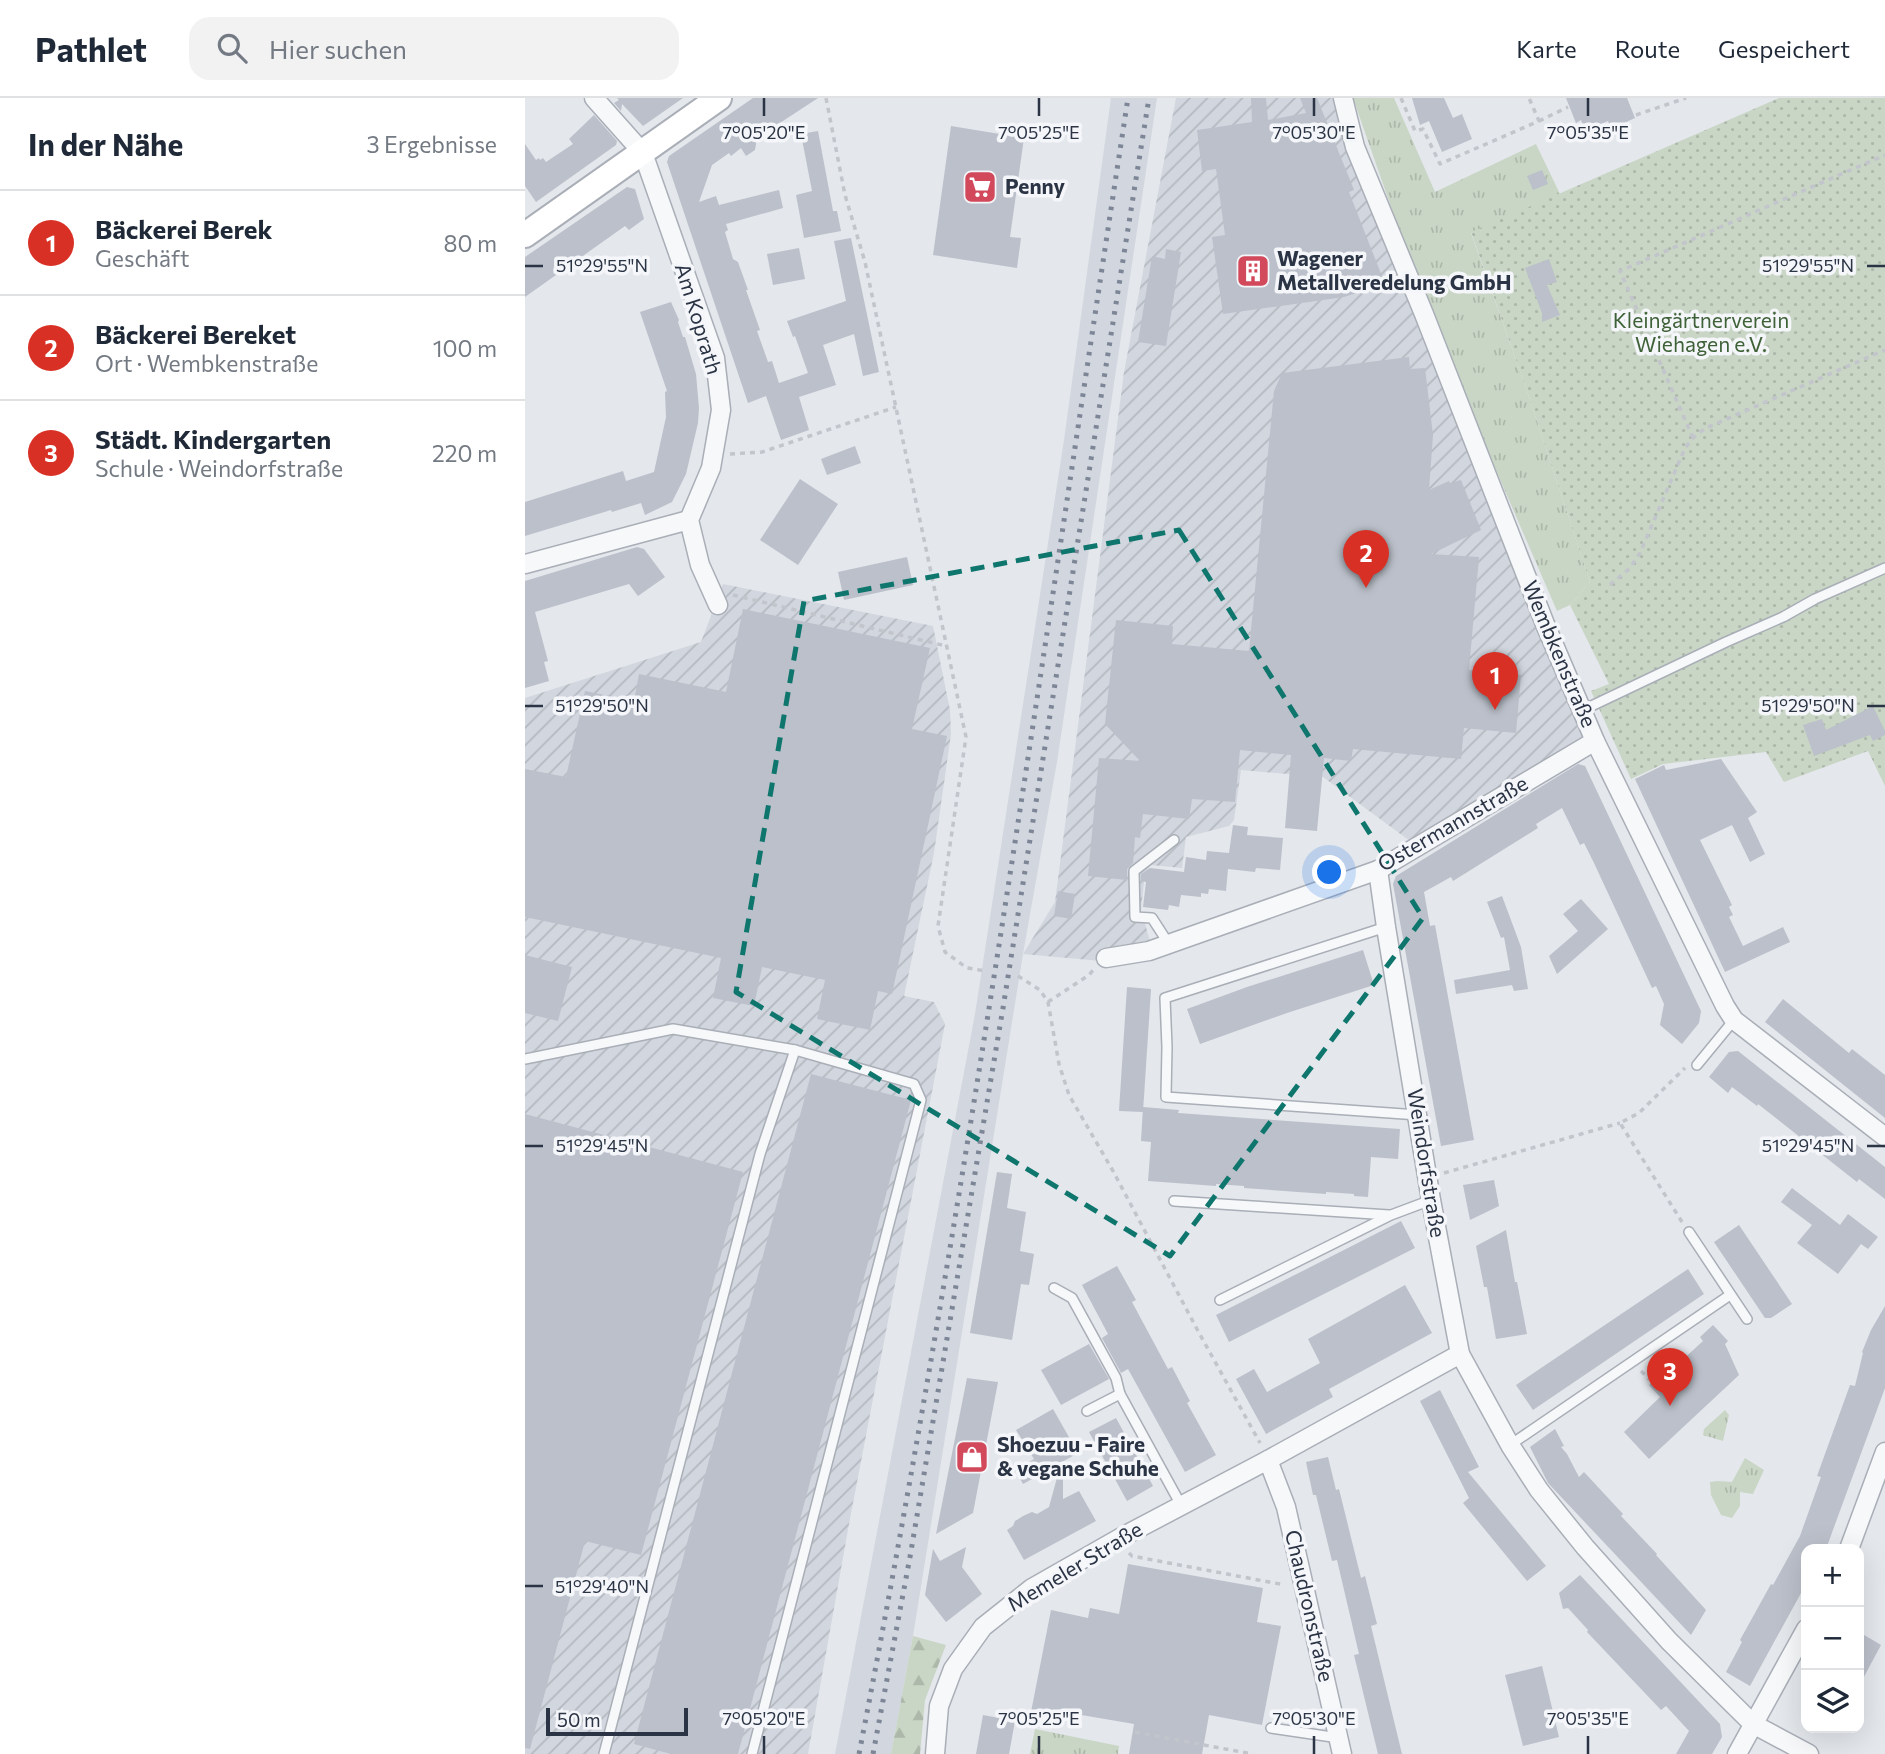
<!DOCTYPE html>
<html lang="de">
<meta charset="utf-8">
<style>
:root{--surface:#fff;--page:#f2f2f3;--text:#1f2937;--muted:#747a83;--line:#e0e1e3;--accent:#d93025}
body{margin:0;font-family:Commissioner,sans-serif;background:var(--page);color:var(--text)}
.controls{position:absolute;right:21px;bottom:21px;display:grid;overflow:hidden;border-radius:14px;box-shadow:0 7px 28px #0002}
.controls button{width:63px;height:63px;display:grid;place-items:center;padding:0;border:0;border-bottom:2px solid var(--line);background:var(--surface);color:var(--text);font:35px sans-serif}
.scale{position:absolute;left:21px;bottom:18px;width:142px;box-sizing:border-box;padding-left:7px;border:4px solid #2b3445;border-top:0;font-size:19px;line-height:24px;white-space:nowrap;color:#2b3445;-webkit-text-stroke:5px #f4f6f9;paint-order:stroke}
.you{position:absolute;left:805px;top:775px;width:24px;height:24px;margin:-18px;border:5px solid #fff;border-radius:50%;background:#1a73e8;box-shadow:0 0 0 10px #1a73e833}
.badge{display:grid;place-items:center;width:46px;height:46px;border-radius:50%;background:var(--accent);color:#fff;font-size:23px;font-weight:700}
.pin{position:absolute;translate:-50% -58px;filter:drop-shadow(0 2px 4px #0008)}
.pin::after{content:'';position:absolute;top:37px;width:24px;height:21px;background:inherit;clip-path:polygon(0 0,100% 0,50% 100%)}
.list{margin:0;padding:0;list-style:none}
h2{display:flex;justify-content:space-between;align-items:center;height:91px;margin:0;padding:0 28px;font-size:30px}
h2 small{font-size:23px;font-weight:400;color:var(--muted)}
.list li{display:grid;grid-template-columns:46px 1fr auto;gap:21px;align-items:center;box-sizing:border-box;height:105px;padding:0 28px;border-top:2px solid var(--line)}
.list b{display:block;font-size:26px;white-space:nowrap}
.list p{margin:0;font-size:23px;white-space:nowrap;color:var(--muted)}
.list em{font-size:23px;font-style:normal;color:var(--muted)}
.icon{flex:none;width:38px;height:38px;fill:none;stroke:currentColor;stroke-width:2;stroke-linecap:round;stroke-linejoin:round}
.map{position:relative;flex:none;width:1360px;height:1656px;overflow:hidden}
header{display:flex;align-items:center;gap:42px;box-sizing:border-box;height:98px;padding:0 35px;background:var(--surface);border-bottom:2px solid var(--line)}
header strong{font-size:33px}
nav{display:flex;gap:38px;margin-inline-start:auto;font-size:24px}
.search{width:490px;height:63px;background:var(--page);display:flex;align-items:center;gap:18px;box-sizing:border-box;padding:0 24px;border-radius:21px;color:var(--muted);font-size:26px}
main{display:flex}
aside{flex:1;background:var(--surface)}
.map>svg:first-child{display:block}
.built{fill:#d2d6de}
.industrial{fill:url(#industrial-furrows)}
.grass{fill:url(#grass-tufts)}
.forest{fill:url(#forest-firs)}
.garden{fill:url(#garden-dots)}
.building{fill:#bbc0ca}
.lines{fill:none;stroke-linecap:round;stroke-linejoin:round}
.lane-casing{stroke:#a9aeb7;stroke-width:12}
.street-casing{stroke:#a9aeb7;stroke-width:21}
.secondary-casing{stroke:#a9aeb7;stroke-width:28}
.path{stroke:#c2c5cb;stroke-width:3.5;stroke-dasharray:5 5;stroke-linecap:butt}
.lane{stroke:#f7f8fa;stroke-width:9}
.street{stroke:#f7f8fa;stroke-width:18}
.secondary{stroke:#fff;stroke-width:24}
.rail{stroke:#7d8696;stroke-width:5;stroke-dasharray:3.5 7;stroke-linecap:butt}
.marked{fill:none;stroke:#0f766e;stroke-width:5;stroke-dasharray:14 9;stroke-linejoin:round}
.ticks{fill:none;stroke:#2b3445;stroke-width:2.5}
.labels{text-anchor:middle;stroke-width:7;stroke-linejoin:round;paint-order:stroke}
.poi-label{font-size:21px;font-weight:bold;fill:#2b3445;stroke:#f4f6f9;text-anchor:start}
.street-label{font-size:21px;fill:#2b3445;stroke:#f4f6f9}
.park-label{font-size:21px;fill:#3f6138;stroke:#f4f6f9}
.ticks-label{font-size:18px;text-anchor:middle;fill:#2b3445;stroke:#f4f6f9;stroke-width:7;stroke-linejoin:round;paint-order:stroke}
</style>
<header>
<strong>Pathlet</strong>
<div class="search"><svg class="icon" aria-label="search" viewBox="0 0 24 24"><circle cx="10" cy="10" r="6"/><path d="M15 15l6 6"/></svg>Hier suchen</div>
<nav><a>Karte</a><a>Route</a><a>Gespeichert</a></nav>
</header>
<main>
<aside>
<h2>In der Nähe<small>3 Ergebnisse</small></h2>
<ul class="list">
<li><span class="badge">1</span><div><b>Bäckerei Berek</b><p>Geschäft</p></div><em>80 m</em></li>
<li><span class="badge">2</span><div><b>Bäckerei Bereket</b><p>Ort · Wembkenstraße</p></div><em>100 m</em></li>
<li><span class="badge">3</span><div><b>Städt. Kindergarten</b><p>Schule · Weindorfstraße</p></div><em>220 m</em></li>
</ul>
</aside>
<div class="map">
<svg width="1360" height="1656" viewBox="0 0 1360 1656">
<defs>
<pattern id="industrial-furrows" width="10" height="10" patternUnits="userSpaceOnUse" patternTransform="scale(1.75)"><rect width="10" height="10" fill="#d2d6de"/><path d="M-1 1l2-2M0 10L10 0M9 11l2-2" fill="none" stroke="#b4b8c0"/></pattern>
<pattern id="grass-tufts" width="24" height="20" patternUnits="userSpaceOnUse" patternTransform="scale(1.75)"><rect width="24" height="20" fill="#c9d6c5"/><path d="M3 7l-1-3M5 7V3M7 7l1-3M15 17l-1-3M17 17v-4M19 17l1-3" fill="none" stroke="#adb8ab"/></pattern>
<pattern id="forest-firs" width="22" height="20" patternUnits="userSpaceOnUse" patternTransform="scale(1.75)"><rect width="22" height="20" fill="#c9d6c5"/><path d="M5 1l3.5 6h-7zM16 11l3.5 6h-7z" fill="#adb8ab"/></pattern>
<pattern id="garden-dots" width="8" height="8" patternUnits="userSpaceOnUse" patternTransform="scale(1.75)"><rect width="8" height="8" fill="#c9d6c5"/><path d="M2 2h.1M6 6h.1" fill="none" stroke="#adb8ab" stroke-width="1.8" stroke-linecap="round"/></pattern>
</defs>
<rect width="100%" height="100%" fill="#e4e7ec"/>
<polygon class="built" points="586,0 632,0 532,664 498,856 388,1538 366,1656 310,1656 450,916 539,342"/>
<g class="industrial">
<polygon points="651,0 809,0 823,51 1064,642 889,746 798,679 716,672 709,722 704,728 661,739 657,770 626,767 620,775 616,812 627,850 576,863 498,856 530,804 599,274"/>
<polygon points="198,486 408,528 425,612 426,636 409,755 379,898 409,904 420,926 324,1426 283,1656 0,1656 0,600 176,544"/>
</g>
<g class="grass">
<polygon points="828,0 869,0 910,94 1011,46 1035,96 946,135 1003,296 1065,484 1045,507 1032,513 903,215"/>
<polygon points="1200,1312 1204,1317 1198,1343 1178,1337 1179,1331"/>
<polygon points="1220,1360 1239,1372 1228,1396 1215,1394 1215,1408 1207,1420 1196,1417 1186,1397 1185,1384 1193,1383 1207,1384"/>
<polygon points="510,1631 594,1648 593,1656 505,1656"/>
</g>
<polygon class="forest" points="388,1538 421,1547 400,1602 395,1656 366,1656"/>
<polygon class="garden" points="1254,0 1360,0 1360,688 1343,653 1259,684 1241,654 1138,666 1106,681 1066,593 1084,586 1045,507 1065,484 1003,296 946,134"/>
<g class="building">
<polygon points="92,0 158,0 118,28 97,6 96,13 89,5 94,2"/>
<polygon points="228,0 293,0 232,40 230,52 221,58 216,50 206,58 204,55 187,67 174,104 191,98 194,107 254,92 258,110 201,126 203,132 200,134 208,161 213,164 223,192 221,192 235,232 232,233 243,264 247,263 254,285 283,275 270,238 268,239 262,223 321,203 309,143 326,140 354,274 338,278 329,236 298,247 311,287 274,299 284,332 256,342 241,298 223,305 142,64 144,58"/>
<polygon points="726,0 741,0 743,22 781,15 775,0 792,0 829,92 824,94 860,186 819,199 698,216 687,139 700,137 691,71 677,73 672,32 727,24"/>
<polygon points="887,0 919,0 928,20 937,16 947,41 917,54 904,23 895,27"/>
<polygon points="1041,0 1102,0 1110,20 1086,31 1083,23 1060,33 1056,22 1051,25"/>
<polygon points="69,17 92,43 91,47 11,104 0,88 0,46 11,62 14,60 15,62 18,60 21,64 48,46 44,41"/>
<polygon points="426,28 499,40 485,139 496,140 492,170 408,157"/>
<polygon points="293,33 308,113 312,113 316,133 279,140 271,97 287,93 276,36"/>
<polygon points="1017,72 1023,86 1008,92 1002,78"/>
<polygon points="102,89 110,91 119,121 104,132 100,128 0,199 0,159"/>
<polygon points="274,150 280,181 248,187 242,156"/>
<polygon points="641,151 656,154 641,248 613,244 627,158 640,161"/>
<polygon points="1024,161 1032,184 1022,187 1035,217 1017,224 1017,215 1000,170"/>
<polygon points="146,204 154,222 153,224 158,239 160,239 171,276 174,310 173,325 161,376 147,404 120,417 116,405 87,414 86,412 0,438 0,404 98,373 101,383 129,374 141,319 140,294 142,293 115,214"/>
<polygon points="884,259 885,271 900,270 908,337 904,392 924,383 925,385 936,382 956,432 906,456 954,459 944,572 996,577 991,635 939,630 936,661 828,651 826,663 799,660 792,733 760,730 766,657 715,652 710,704 667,701 664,721 618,716 615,740 610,739 608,765 602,771 602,782 563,778 574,660 615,663 580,626 591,522 648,528 647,546 724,553 749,293 757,275"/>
<polygon points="330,348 336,365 302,377 296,361"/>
<polygon points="275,381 313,406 273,467 235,442"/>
<polygon points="112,449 119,451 140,479 113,498 104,486 10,514 23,563 19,564 24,583 0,590 0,483"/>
<polygon points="382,459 388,487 319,502 313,474"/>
<polygon points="218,511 405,550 387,631 422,638 367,896 353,893 345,932 292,921 300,882 237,869 229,908 188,900 196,860 0,819 0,671 41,679 60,593 109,603 114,576 201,594"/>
<polygon points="1348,608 1360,633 1360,637 1348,643 1345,637 1289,658 1278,627 1297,621 1301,632"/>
<polygon points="1196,661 1232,714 1223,720 1240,756 1225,764 1207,727 1175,742 1207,807 1204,809 1208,817 1204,819 1218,848 1258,829 1265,844 1200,874 1110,681 1139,667 1141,672"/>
<polygon points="1053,666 1060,668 1176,913 1174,925 1157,946 1135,927 1139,906 1131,888 1127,890 1069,765 1059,745 1055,747 1037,710 1011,726 1013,730 928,783 926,779 899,794 905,828 910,827 949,1042 916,1048 868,786 871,778"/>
<polygon points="708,727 723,729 722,737 758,740 755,772 731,770 730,774 703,771 701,793 684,791 683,796 676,795 676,799 656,797 654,809 644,807 643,812 618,809 621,784 616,783 616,776 625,770 659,774 661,759 681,762 682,753 704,755"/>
<polygon points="533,793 550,796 546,821 529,818"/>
<polygon points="977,798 996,849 1003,891 989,893 987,887 931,896 929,882 985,872 979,839 976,840 962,804"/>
<polygon points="1056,801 1083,831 1032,876 1024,858 1053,833 1038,816"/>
<polygon points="838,852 849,887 762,915 675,946 662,911 722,889"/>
<polygon points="0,857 47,869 33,923 0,915"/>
<polygon points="602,889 626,891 618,1014 594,1013"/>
<polygon points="1258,901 1324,955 1327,951 1360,977 1360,1020 1240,924"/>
<polygon points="1213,953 1360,1069 1360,1101 1334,1081 1332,1084 1323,1077 1233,1006 1232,1008 1207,989 1203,995 1184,979 1204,954"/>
<polygon points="286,976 386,1002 213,1656 146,1656 109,1646"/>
<polygon points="618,1009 654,1012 653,1015 875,1031 873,1061 846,1059 843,1099 829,1098 829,1096 801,1094 801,1096 719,1090 719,1088 691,1086 691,1088 623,1083 626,1044 616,1043"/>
<polygon points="0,1016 218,1074 116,1457 60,1443 5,1651 0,1650"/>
<polygon points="472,1074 487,1076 482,1110 501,1114 495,1153 509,1156 504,1187 496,1186 487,1242 445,1235"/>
<polygon points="969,1082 974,1108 945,1122 938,1087"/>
<polygon points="1267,1090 1315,1127 1323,1116 1353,1139 1343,1151 1336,1146 1313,1176 1272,1145 1287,1127 1256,1104"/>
<polygon points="876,1123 890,1150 704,1244 691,1217"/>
<polygon points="1214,1127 1267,1206 1246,1220 1240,1220 1189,1144"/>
<polygon points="981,1132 990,1184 992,1184 1002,1236 971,1241 962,1189 959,1189 951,1148"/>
<polygon points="592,1168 611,1202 607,1204 643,1271 647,1269 658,1290 665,1303 662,1305 691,1357 660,1374 603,1271 596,1275 577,1240 583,1236 557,1187"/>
<polygon points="1163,1171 1179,1196 1008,1312 991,1287"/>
<polygon points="880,1187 907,1235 804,1291 808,1299 741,1336 711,1281 729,1271 742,1294 795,1265 783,1241"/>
<polygon points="1360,1208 1360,1290 1301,1451 1281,1451 1281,1486 1225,1588 1201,1574 1217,1544 1215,1542 1246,1486 1248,1487 1275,1438 1296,1379 1292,1378 1325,1287 1330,1288 1338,1255 1337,1254 1346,1232"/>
<polygon points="1188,1227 1203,1243 1200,1246 1214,1277 1124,1361 1099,1334 1135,1299 1124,1287 1139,1273 1142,1276 1178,1243 1175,1239"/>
<polygon points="564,1246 584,1281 536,1307 516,1272"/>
<polygon points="442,1280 473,1284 448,1415 411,1436"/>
<polygon points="915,1292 954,1369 943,1374 1021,1468 1002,1483 938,1405 944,1400 895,1303"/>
<polygon points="528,1311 553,1355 498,1386 490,1372 509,1361 491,1332"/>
<polygon points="591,1320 628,1388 602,1403 564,1334"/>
<polygon points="1030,1331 1039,1348 1036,1349 1042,1356 1054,1379 1059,1374 1098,1416 1096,1418 1132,1456 1131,1457 1181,1512 1166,1537 1023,1385 1005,1349"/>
<polygon points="803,1359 811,1392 814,1391 836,1480 840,1478 852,1526 846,1528 877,1656 853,1656 829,1557 834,1556 812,1462 807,1463 791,1397 788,1397 781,1364"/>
<polygon points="533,1376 538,1377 538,1401 554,1393 571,1423 499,1462 482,1432 488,1428 490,1423 498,1418 507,1414 512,1416 524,1409"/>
<polygon points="441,1449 437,1469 457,1496 421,1524 400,1497 408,1451 415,1463"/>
<polygon points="603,1466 738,1490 732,1524 756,1528 737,1627 684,1617 677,1656 604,1656 609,1626 539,1614 537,1620 506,1614 526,1512 563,1520 565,1510 594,1516"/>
<polygon points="1055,1477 1195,1626 1197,1639 1187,1656 1151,1656 1164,1633 1141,1608 1136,1612 1062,1534 1063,1532 1043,1510 1038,1511 1034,1495"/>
<polygon points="1334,1534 1356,1547 1334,1588"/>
<polygon points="1017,1568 1034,1639 998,1648 980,1577"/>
<polygon points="458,1617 490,1623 484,1656 451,1656"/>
</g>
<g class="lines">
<defs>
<g id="lane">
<polyline points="1058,612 1201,544 1258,519 1290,501 1360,470"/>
<polyline points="861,829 640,900 642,949 641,999 893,1017"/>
<polyline points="643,846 638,837 627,820 610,819 609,773 649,742"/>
<polyline points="0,961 148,931 270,952 235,1056 79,1656"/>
<polyline points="1172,967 1209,922"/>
<polyline points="649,1103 864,1117"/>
<polyline points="1164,1134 1222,1221"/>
<polyline points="529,1190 547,1200 591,1280 595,1296"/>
<polyline points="695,1202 866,1117 906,1102"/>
<polyline points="562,1313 595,1296 656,1407"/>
<polyline points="985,1347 1205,1197"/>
<polyline points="746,1630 814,1640"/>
<polyline points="227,1656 396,1002 389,986 270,952"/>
</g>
<g id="street">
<polyline points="69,0 118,55 190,260 196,312 186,370 164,422 175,467 193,507"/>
<polyline points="818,0 830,49 899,216 1020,526 1070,643 1200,908 1209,922 1360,1039"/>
<polyline points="0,466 164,422"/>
<polyline points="853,772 861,829 906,1102 935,1256 985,1347 1014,1392 1060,1449 1144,1543 1228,1626 1284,1656"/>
<polyline points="581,860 624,853 853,772 1070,643"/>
<polyline points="743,1362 761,1409 817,1656"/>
<polyline points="1324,1451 1360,1354"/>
<polyline points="410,1656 414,1608 428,1571 458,1529 507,1490 593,1441 743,1362 935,1256"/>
<polyline points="1212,1656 1281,1531"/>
</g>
<polyline id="secondary" points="0,137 194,0"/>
</defs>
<use href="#lane" class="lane-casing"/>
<use href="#street" class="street-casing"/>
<use href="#secondary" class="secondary-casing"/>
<g class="path">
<polyline points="301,0 320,97 340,164 441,639 413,828 420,854 442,870 461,873"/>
<polyline points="876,0 890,33 898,31 915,66 1014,23 1004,0"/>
<polyline points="1111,17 1161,0"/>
<polyline points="1014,23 1043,9"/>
<polyline points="1168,340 1095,173 1360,57"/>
<polyline points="205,356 237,354 371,309"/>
<polyline points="1085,487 1105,470 1115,455 1160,350 1168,340 1179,331 1360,252"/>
<polyline points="208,497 421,548"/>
<polyline points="493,878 515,892 523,904 534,966 544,997 588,1073 673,1233 735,1345"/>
<polyline points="523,904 564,877 569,871"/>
<polyline points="919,1075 1095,1025"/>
<polyline points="1157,1124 1095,1025 1114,1015 1160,970"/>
<polyline points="1116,1273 1124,1281"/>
<polyline points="604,1455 607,1458 760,1487"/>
<polyline points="610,1634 727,1656"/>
</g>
<use href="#lane" class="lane"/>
<use href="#street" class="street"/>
<use href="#secondary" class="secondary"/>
<g class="rail">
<path d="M 334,1656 C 441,1107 518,553 603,0"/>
<polyline points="348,1656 385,1459 478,910 624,0"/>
</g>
</g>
<path class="marked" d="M 654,432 L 898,820 L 645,1158 L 211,894 L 279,503 Z"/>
<path class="ticks" d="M 239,0 L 239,18M 514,0 L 514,18M 789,0 L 789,18M 1063,0 L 1063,18M 0,168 L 18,168M 1342,168 L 1360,168M 0,608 L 18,608M 1342,608 L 1360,608M 0,1048 L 18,1048M 1342,1048 L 1360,1048M 0,1488 L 18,1488M 239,1638 L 239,1656M 514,1638 L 514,1656M 789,1638 L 789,1656M 1063,1638 L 1063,1656"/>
<defs>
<symbol id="supermarket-square" viewBox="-11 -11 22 22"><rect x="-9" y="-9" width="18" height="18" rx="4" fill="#d1495b" stroke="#f4f6f9"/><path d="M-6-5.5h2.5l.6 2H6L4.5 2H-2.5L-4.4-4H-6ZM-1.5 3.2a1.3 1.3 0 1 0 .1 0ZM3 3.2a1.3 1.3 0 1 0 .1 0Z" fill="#fff"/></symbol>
<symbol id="building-square" viewBox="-11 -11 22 22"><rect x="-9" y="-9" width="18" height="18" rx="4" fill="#d1495b" stroke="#f4f6f9"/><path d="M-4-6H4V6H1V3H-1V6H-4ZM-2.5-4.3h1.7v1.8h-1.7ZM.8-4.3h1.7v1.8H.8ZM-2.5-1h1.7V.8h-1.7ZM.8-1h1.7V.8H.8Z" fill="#fff"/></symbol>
<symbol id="shop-square" viewBox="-11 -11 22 22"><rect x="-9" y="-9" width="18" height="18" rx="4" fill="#d1495b" stroke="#f4f6f9"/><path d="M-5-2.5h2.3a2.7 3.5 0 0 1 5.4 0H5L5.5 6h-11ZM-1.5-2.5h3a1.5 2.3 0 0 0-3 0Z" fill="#fff"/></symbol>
</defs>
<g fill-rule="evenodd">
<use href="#supermarket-square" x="436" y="70" width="38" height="38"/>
<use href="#building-square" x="709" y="154" width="38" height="38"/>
<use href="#shop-square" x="428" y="1340" width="38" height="38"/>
</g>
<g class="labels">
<g class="poi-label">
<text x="480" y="96">Penny</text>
<text x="752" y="168">Wagener<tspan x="752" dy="24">Metallveredelung GmbH</tspan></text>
<text x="472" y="1354">Shoezuu - Faire<tspan x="472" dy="24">&amp; vegane Schuhe</tspan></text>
</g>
<g class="street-label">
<text transform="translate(173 221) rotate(73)" y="7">Am Koprath</text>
<text transform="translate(1034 556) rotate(67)" y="7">Wembkenstraße</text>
<text transform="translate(928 726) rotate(-30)" y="7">Ostermannstraße</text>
<text transform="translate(901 1065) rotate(81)" y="7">Weindorfstraße</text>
<text transform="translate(550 1469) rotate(-31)" y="7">Memeler Straße</text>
<text transform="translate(784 1508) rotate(77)" y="7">Chaudronstraße</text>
</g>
<g class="park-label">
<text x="1176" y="230">Kleingärtnerverein<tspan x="1176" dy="24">Wiehagen e.V.</tspan></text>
</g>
</g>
<g class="ticks-label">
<text x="239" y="41">7°05'20"E</text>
<text x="514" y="41">7°05'25"E</text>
<text x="789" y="41">7°05'30"E</text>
<text x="1063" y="41">7°05'35"E</text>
<text x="77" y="174">51°29'55"N</text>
<text x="1283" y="174">51°29'55"N</text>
<text x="77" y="614">51°29'50"N</text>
<text x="1283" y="614">51°29'50"N</text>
<text x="77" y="1054">51°29'45"N</text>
<text x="1283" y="1054">51°29'45"N</text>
<text x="77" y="1495">51°29'40"N</text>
<text x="239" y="1627">7°05'20"E</text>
<text x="514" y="1627">7°05'25"E</text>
<text x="789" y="1627">7°05'30"E</text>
<text x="1063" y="1627">7°05'35"E</text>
</g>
</svg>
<div class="controls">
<button>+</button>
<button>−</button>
<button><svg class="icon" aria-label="layers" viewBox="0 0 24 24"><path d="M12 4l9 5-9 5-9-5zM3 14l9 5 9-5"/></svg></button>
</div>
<div class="scale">50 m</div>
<div class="you"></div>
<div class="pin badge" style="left:970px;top:612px">1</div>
<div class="pin badge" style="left:841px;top:490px">2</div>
<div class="pin badge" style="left:1145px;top:1308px">3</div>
</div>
</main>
